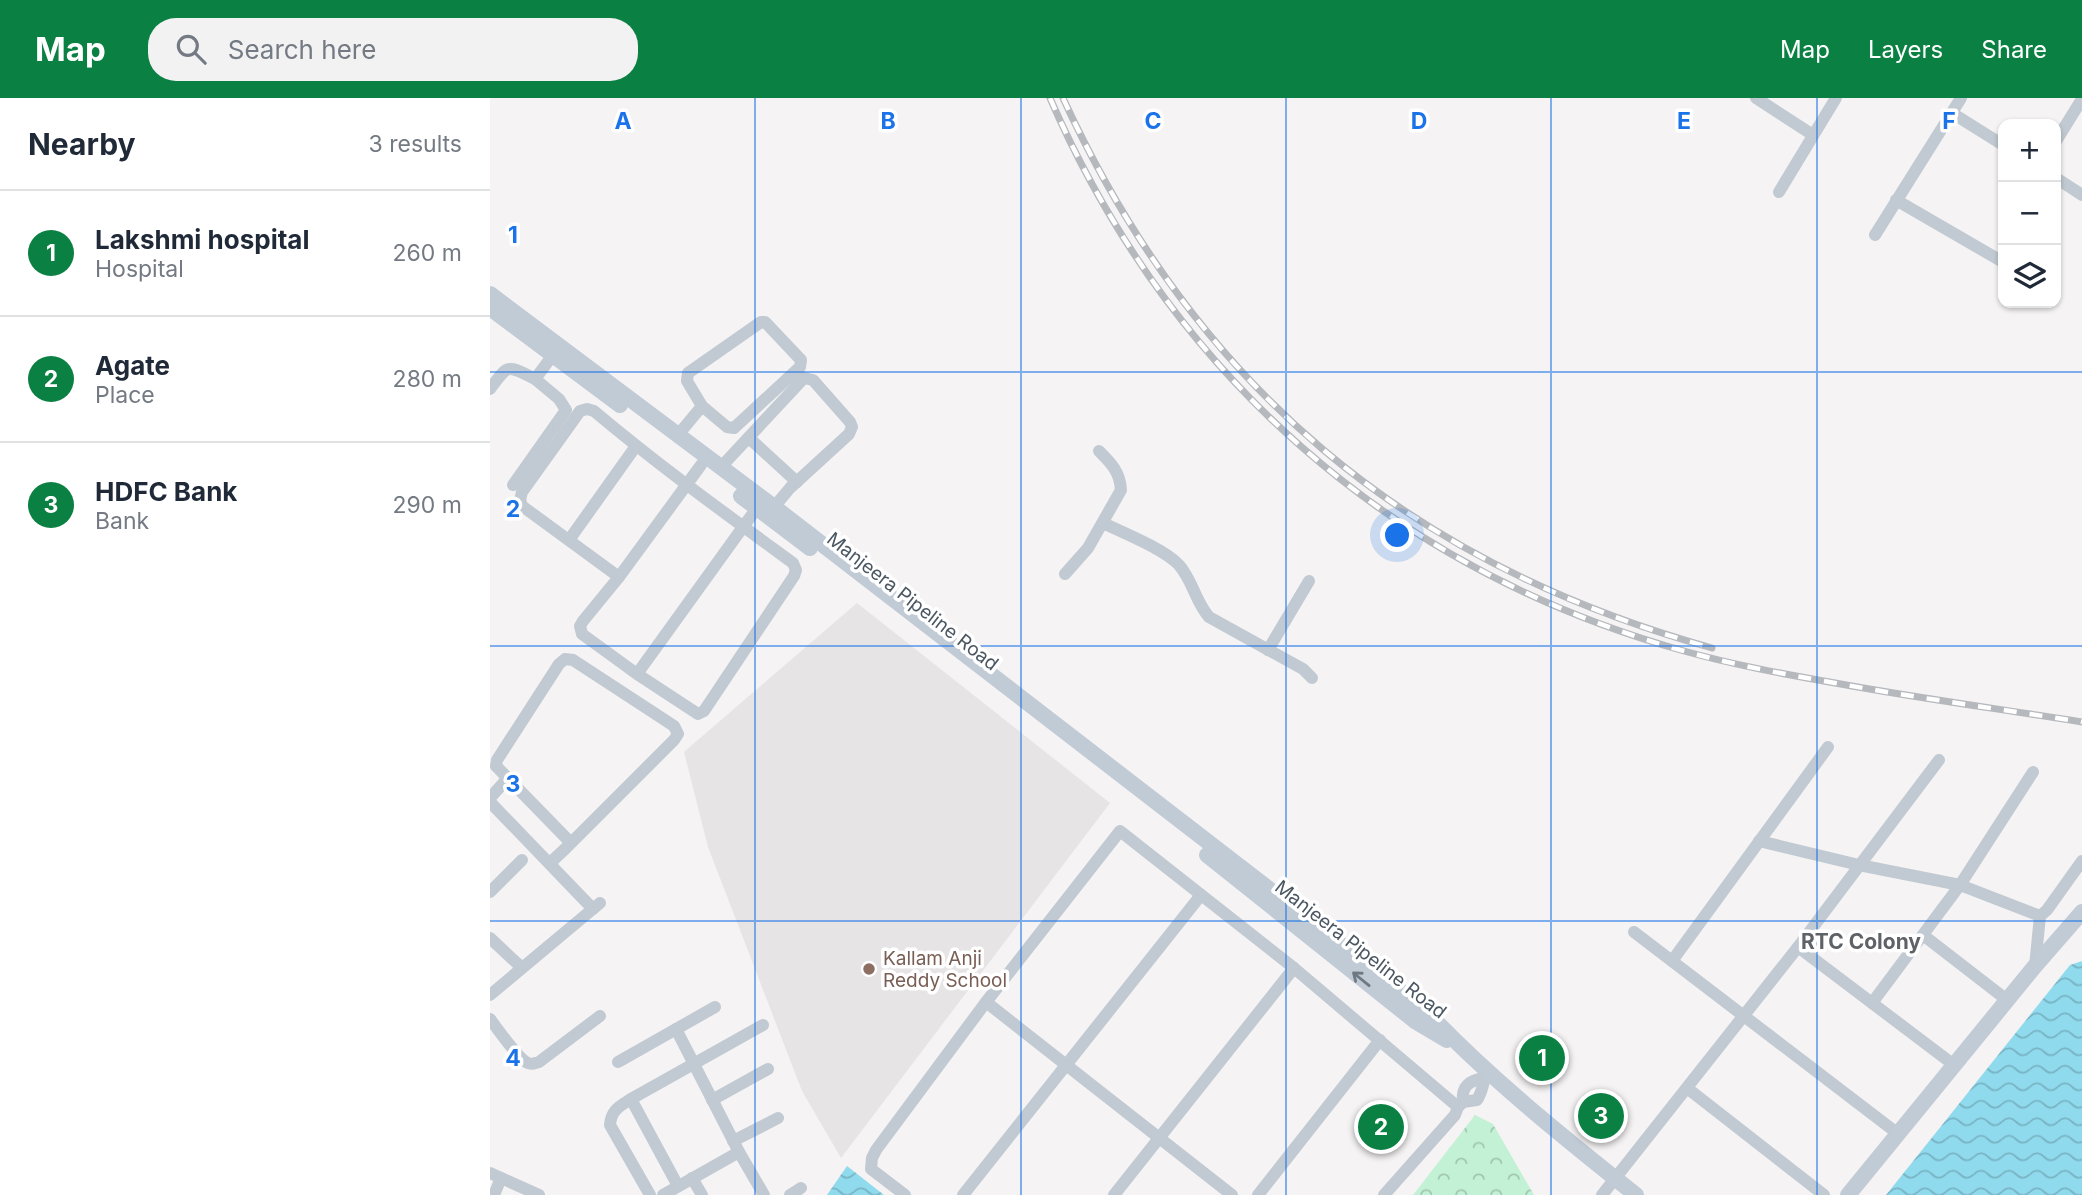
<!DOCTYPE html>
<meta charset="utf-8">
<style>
:root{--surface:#fff;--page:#f2f2f3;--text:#1f2937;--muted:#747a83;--line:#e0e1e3;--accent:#0b8043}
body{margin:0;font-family:Inter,sans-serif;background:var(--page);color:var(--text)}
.controls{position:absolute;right:21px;top:21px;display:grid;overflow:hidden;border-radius:14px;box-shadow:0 2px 5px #0004}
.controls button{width:63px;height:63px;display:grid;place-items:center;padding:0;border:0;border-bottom:2px solid var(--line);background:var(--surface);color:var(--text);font:35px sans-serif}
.you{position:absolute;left:908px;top:438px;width:24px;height:24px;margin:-18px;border:5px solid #fff;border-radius:50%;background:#1a73e8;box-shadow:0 0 0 10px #1a73e833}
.badge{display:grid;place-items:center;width:46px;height:46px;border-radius:50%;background:var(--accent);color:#fff;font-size:23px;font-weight:700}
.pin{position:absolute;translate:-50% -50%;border:4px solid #fff;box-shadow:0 2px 7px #0006}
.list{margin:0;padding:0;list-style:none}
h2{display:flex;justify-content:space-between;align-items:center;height:91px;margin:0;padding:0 28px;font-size:30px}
h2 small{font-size:23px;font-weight:400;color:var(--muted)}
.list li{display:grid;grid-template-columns:46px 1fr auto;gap:21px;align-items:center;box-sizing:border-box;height:126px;padding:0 28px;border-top:2px solid var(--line)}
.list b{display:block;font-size:26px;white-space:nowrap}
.list p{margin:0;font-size:23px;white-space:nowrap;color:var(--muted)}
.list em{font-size:23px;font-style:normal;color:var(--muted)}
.icon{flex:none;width:38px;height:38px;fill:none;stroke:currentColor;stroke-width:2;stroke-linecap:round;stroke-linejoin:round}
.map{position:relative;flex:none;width:1592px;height:1097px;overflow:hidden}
header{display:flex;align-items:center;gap:42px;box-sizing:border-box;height:98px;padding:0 35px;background:var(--accent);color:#fff}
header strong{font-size:33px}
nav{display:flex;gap:38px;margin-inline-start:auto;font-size:24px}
.search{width:490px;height:63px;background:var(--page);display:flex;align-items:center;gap:18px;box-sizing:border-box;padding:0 24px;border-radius:28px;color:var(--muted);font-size:26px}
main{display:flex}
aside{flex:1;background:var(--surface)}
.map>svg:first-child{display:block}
.education{fill:#e6e4e5}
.medical{fill:#fce8e6}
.forest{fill:url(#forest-crowns)}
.water{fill:url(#water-waves)}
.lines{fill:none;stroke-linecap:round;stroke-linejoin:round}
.street{stroke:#c1cad2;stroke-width:12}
.secondary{stroke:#c1cbd6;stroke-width:16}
.rail-casing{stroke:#b5b8bd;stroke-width:7}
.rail{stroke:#fff;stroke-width:4.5;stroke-dasharray:13;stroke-linecap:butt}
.oneway{stroke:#6e7984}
.grid{fill:none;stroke:#1a73e8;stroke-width:2;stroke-opacity:0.55}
.education-dot{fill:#8d6e63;stroke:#fff;stroke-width:2.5}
.labels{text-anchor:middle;stroke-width:7;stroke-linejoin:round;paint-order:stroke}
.street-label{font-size:19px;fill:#4a5661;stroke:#fff}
.education-label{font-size:19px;fill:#785e54;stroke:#fff;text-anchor:start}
.neighbourhood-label{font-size:21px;font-weight:bold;fill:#5f6368;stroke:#fff}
.grid-label{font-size:23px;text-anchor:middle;font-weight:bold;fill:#1a73e8;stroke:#fff;stroke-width:7;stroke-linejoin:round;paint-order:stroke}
</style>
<header>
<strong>Map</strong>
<div class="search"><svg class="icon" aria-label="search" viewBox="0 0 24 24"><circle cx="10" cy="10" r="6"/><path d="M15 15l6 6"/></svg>Search here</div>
<nav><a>Map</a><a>Layers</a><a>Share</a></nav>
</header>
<main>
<aside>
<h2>Nearby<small>3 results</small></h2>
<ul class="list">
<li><span class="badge">1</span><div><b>Lakshmi hospital</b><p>Hospital</p></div><em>260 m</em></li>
<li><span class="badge">2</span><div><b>Agate</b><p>Place</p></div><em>280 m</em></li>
<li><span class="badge">3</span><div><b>HDFC Bank</b><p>Bank</p></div><em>290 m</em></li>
</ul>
</aside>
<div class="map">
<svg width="1592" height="1097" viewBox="0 0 1592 1097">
<defs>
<pattern id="forest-crowns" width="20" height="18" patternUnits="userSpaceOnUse" patternTransform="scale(1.75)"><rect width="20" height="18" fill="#c3f1d5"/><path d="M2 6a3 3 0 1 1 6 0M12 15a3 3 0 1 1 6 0" fill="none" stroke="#a0c6b0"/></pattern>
<pattern id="water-waves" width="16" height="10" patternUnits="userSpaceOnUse" patternTransform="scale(1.75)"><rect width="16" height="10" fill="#90daee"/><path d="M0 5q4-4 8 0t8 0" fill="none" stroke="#78b4c4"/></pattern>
</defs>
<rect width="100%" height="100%" fill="#f5f3f3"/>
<polygon class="education" points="367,505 620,705 351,1060 312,993 218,749 194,654"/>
<polygon class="medical" points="1056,932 1079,950 1049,990 1026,971"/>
<polygon class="forest" points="985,1017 1003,1026 1044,1097 923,1097"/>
<g class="water">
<polygon points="1592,863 1592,1097 1396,1097 1580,867"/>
<polygon points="357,1068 394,1097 337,1097"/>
</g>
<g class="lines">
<g class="street">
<polyline points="1266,0 1323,37"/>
<polyline points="1462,15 1513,47"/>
<polyline points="1566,43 1592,1"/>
<polyline points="1566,80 1592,97"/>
<polyline points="1289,94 1346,0"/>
<polyline points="1406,102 1513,164"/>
<polyline points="1385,137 1471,0"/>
<path d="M 0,291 C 19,265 17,267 45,281 L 63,257"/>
<polyline points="188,337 212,308 237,329 244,330 310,269 311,262 275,224 271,224 198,275 197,283 212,308"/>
<polyline points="259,340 307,384"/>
<polyline points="231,369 314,280 323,282 360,324 362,329 359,336 300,390 284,409"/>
<polyline points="23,387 76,312 69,301 45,281"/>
<path d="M 613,425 C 634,435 674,451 689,467 C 703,483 705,503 719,519 L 813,571 L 822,580"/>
<polyline points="79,442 146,348"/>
<path d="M 575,476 L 598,450 L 631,392 C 630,374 621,365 609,353"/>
<polyline points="129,479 211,367"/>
<polyline points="778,552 819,483"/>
<path d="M 147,576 L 92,536 L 90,528 L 93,523 L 129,479 L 32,408 L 30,402 L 32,394 L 90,313 L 97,311 L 104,313 C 168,367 236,416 303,465 L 306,472 L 304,478 L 214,613 L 208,616 L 147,576 L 253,429 L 267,410"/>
<polyline points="0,700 17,681"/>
<polyline points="0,704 103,811"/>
<polyline points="1269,743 1369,767 1470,787 1550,818 1557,812 1592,763"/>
<polyline points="60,765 76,750 184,642 188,636 184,628 83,562 75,561 69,566 7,662 6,668 81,745"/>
<polyline points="0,794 32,762"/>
<polyline points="1144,834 1407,1035"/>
<polyline points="1433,837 1517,902"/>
<polyline points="0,840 32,870"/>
<polyline points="1308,849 1464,967"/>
<polyline points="1182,863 1338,649"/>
<polyline points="1545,868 1550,818"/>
<polyline points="0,897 110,805"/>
<polyline points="496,904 742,1097"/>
<polyline points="1382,905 1470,787 1543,674"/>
<path d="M 0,921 C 7,930 29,962 38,965 C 42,967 45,965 49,964 L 110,918"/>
<polyline points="128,964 225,909"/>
<polyline points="1197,990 1334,1097"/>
<path d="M 141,1001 C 130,1008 121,1012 120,1027 L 160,1097"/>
<polyline points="222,1002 278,971"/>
<path d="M 973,1004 C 971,988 979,983 994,980"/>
<polyline points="243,1043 288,1020"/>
<polyline points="249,1054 274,1097"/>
<polyline points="0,1075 49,1097"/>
<polyline points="202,1080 212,1097"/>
<polyline points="188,1088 141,1001 273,927"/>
<polyline points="4,1097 11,1080"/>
<polyline points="173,1097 249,1054 186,931"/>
<polyline points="300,1097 311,1090"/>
<polyline points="415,1097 381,1071 382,1060 386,1052 496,904 630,733 804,870 968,1009"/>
<polyline points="473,1097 711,797"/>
<polyline points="624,1097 804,870"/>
<polyline points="768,1097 890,942"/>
<path d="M 894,1097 L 965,1017 L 968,1009 L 973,1004 L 987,1002 C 994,991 992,983 998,975"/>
<polyline points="1112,1097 1308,849 1449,662"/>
</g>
<g class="secondary">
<path d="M 0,196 L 284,409 L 933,910 C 998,979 1072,1038 1146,1097"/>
<polyline points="0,210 130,307"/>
<polyline points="251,398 320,450"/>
<polyline points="717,757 925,923 957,942"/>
<polyline points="1358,1097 1545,868 1592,814"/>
</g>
<defs>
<g id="rail">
<path d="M 560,0 C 681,278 903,472 1194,553 C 1244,567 1294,576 1345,585 C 1427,600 1510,611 1592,624"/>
<path d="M 573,0 C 705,288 918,466 1222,550"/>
</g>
</defs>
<use href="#rail" class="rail-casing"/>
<use href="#rail" class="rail"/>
</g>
<defs><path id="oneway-shaft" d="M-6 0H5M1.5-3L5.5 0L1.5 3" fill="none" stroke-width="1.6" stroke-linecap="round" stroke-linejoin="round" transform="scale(1.75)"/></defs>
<use class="oneway" href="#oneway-shaft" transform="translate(871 881) rotate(-141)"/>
<path class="grid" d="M 265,0 L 265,1097M 531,0 L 531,1097M 796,0 L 796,1097M 1061,0 L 1061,1097M 1327,0 L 1327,1097M 0,274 L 1592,274M 0,548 L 1592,548M 0,823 L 1592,823"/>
<circle class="education-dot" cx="379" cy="871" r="7"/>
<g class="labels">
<g class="street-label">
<text transform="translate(423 503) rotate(38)" y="7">Manjeera Pipeline Road</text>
<text transform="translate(871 851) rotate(38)" y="7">Manjeera Pipeline Road</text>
</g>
<g class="education-label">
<text x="393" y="867">Kallam Anji<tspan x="393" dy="22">Reddy School</tspan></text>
</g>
<g class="neighbourhood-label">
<text x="1371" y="851">RTC Colony</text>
</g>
</g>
<g class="grid-label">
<text x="133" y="31">A</text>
<text x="398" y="31">B</text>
<text x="663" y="31">C</text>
<text x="929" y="31">D</text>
<text x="1194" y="31">E</text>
<text x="1459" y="31">F</text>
<text x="23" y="145">1</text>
<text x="23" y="419">2</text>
<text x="23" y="694">3</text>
<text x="23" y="968">4</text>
</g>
</svg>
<div class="controls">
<button>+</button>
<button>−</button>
<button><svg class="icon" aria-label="layers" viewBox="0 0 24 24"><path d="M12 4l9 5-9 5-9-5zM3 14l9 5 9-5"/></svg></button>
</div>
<div class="you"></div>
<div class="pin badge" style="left:1052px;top:960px">1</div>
<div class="pin badge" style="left:891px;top:1029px">2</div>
<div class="pin badge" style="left:1111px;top:1018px">3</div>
</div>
</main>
